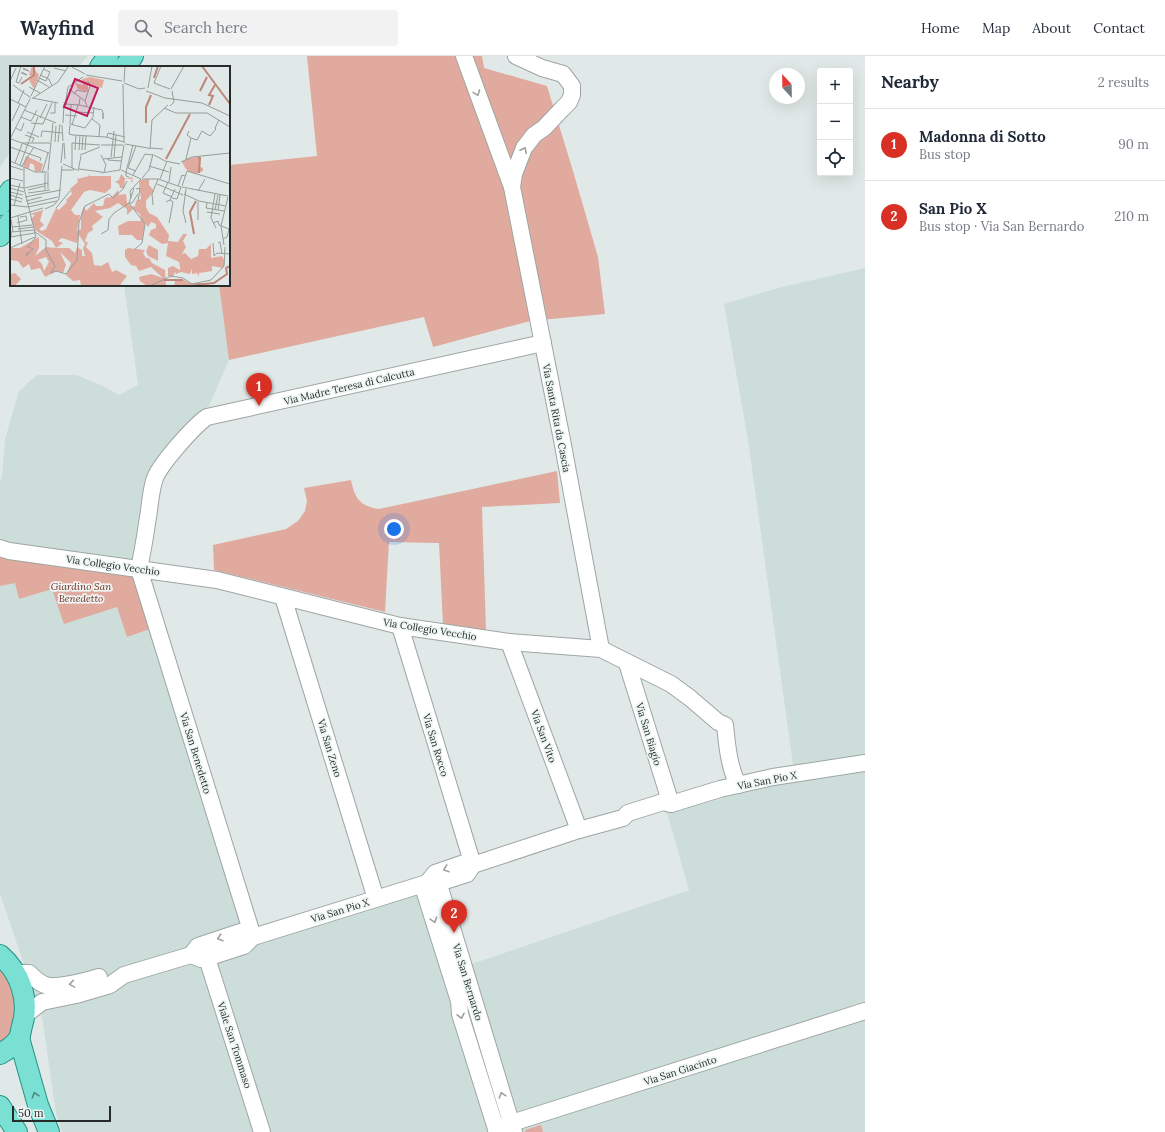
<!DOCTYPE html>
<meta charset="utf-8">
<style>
:root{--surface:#fff;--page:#f2f2f3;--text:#1f2937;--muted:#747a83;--line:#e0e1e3;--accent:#d93025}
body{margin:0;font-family:Lora,serif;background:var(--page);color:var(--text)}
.controls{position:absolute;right:12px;top:12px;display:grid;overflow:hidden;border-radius:4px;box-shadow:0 4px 16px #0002}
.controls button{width:36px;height:36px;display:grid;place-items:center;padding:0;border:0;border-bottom:1px solid var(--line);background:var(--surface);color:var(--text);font:20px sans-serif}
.compass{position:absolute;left:769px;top:12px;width:36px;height:36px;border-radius:50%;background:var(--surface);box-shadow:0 4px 16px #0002;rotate:338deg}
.scale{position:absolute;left:12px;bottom:10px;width:99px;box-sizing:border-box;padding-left:4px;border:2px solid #272b2a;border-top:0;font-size:11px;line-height:14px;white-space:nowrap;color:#272b2a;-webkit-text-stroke:3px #edf6f4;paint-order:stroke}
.you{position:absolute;left:394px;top:473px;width:14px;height:14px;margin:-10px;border:3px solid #fff;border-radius:50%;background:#1a73e8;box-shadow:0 0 0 6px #1a73e833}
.badge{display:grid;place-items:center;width:26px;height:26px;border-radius:50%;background:var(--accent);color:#fff;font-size:13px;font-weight:700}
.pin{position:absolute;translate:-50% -33px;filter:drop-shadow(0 1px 2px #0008)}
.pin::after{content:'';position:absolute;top:21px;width:14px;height:12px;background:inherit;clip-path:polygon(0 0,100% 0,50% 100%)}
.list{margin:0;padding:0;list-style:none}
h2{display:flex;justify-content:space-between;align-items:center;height:52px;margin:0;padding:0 16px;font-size:17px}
h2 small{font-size:13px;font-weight:400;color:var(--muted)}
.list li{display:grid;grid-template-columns:26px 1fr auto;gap:12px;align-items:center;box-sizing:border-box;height:72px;padding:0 16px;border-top:1px solid var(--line)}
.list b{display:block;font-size:15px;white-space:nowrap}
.list p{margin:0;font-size:13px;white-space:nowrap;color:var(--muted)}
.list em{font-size:13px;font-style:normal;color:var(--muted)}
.icon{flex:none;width:22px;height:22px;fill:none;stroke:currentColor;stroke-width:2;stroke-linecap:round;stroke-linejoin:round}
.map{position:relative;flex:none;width:865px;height:1076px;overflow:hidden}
header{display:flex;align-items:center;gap:24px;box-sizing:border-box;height:56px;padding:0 20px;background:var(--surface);border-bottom:1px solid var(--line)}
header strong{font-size:19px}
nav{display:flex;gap:22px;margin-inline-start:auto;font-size:14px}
.search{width:280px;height:36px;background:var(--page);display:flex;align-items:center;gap:10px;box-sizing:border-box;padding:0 14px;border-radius:4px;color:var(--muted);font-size:15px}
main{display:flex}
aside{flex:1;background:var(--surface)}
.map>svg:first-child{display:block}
.built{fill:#cddeda}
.green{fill:#e1aa9e}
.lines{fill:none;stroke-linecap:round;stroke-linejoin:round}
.minor-casing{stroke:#9da6a4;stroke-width:18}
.major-casing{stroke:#249384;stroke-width:22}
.minor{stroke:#fff;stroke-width:16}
.major{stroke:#7ae0d3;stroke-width:20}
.oneway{stroke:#9ea09f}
.oneway2{stroke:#50867e}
.labels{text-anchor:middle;stroke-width:3.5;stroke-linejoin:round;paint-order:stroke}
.street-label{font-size:10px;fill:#272b2a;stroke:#edf6f4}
.park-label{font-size:10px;font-style:italic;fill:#762e21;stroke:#edf6f4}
.inset-river{fill:none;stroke:#bf867a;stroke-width:2}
.inset-road{fill:none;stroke:#969d9b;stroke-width:1}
.view{fill:#c2185b;fill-opacity:0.15;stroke:#c2185b;stroke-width:2}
.inset-edge{fill:none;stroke:#272b2a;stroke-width:2}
</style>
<header>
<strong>Wayfind</strong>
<div class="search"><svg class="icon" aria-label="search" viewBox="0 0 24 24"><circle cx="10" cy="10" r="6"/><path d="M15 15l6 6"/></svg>Search here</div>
<nav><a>Home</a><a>Map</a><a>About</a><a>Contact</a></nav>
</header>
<main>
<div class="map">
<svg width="865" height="1076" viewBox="0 0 865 1076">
<rect width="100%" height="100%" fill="#e0e9e7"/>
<g class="built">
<polygon points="0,0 88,0 78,11 11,11 11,95 0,111"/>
<polygon points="865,212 865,1076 62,1076 56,1057 42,961 0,838 0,425 2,420 5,383 19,335 37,319 77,319 105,331 119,339 138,329 124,229 219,229 229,304 203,364 158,430 141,523 255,886 433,831 460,912 689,834 667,757 795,723 748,384 724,248 782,231"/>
</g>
<g class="green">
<polygon points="307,0 482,0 484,12 547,30 573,115 598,201 605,258 530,265 433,291 424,261 229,304 219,229 229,229 229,109 317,100"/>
<path d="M 557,415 L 560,447 L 482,451 L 486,575 L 443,569 L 439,487 L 389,486 L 385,556 L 214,514 L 213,489 L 286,473 L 298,465 L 305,455 L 307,445 L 304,432 L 351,424 C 355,443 360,450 379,453 Z"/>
<polygon points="0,499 134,517 153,572 127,581 117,551 64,568 52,533 19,543 15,527 0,530"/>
<polygon points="0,910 14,933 16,969 7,984 0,987"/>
<polygon points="541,1069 543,1076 525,1076 525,1074"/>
</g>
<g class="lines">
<defs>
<g id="minor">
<polyline points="464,0 512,131 562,384 601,593"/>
<polyline points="512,131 514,118 524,92 534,79 544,72 562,53 569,46 572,39 572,30 563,18 542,12 516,0"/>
<path d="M 0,492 L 9,495 L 217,524 L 400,570 L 509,586 L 601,593 L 671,628 L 690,642 L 718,666 L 725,669 C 727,689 729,711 738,729"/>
<polyline points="283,541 376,843"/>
<polyline points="400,570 473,809 579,774 623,762 628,757 663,746 671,748 720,733 773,721 865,707"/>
<polyline points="509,586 579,774"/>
<polyline points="627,607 671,748"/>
<polyline points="427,827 440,832 514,1076"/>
<path d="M 253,881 L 139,513 C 142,498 145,483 147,467 C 150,453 150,436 155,422 C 161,407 194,370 207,361 L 543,287"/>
<polyline points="191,899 201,903 207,902 244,890 253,881 427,827 439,827 467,818 473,809 464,807 435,817 427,827 425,837 459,945 460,958 497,1076"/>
<polyline points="207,902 262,1076"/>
<path d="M 16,917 L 29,917 C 34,922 41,929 49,930 C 66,931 84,925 99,921"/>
<polyline points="25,959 42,946 76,939 110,929 124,919 191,899 198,890 240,876 253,881"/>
<polyline points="496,1073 518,1065 865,955"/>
</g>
<g id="major">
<polyline points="100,11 108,0"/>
<polyline points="124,11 133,0"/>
<polyline points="0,149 11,134"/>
<polyline points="0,180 11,165"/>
<path d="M 0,899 C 20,916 30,944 22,970 C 21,973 21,978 19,982 C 15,989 7,994 0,998"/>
<polyline points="19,982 38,1049 49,1076"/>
<polyline points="0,1050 17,1076"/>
</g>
</defs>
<use href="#minor" class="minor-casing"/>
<use href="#major" class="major-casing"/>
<use href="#minor" class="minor"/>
<use href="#major" class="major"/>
</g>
<defs><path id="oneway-chevron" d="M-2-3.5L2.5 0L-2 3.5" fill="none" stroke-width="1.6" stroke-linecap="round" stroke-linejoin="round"/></defs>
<g class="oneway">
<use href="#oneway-chevron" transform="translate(477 37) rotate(70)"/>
<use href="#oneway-chevron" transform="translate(524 94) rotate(-63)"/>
<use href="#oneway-chevron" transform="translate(446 813) rotate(161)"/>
<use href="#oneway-chevron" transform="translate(434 864) rotate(72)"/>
<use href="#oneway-chevron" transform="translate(220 882) rotate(162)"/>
<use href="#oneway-chevron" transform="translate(72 928) rotate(171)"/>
<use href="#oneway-chevron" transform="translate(461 960) rotate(78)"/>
<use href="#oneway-chevron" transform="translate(502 1039) rotate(-107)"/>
</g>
<use class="oneway2" href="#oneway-chevron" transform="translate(35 1039) rotate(-107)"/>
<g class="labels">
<g class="street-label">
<text transform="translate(349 330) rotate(-13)" y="4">Via Madre Teresa di Calcutta</text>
<text transform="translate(557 362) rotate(79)" y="4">Via Santa Rita da Cascia</text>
<text transform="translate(113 509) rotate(8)" y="4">Via Collegio Vecchio</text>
<text transform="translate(430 573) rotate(9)" y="4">Via Collegio Vecchio</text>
<text transform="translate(649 678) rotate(73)" y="4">Via San Biagio</text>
<text transform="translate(544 680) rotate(70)" y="4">Via San Vito</text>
<text transform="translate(436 689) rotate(73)" y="4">Via San Rocco</text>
<text transform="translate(330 692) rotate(73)" y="4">Via San Zeno</text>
<text transform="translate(196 697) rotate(73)" y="4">Via San Benedetto</text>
<text transform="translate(767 724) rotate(-11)" y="4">Via San Pio X</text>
<text transform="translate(340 854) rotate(-17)" y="4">Via San Pio X</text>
<text transform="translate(468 926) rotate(73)" y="4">Via San Bernardo</text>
<text transform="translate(235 989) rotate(72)" y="4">Viale San Tommaso</text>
<text transform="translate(680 1014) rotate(-18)" y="4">Via San Giacinto</text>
</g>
<g class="park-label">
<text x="81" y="534">Giardino San<tspan x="81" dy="12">Benedetto</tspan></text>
</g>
</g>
<g transform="translate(10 10)">
<rect width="220" height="220" fill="#e0e9e7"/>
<path d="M 22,0 L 29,9 L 24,23 L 19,14 L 22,10 L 19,9 ZM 80,11 L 94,14 L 92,22 L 78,17 L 78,26 L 68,23 L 65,17 L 73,19 L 72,13 ZM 16,90 L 33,98 L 31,105 L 25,106 L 24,99 L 20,97 L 19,103 L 16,102 L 13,99 ZM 190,91 L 190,101 L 193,102 L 193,105 L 185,108 L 194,112 L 180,106 L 176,103 L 172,96 L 178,92 ZM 78,107 L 80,110 L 101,110 L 101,122 L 95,127 L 80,124 L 74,126 L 61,144 L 65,149 L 70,149 L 67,165 L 71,163 L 71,148 L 74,140 L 76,145 L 84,137 L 86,140 L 93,140 L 95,132 L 102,131 L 108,124 L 109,129 L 116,128 L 117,137 L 122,141 L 125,140 L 126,135 L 131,133 L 129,117 L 130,114 L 139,113 L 139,119 L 144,125 L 136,135 L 136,141 L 139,147 L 147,151 L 159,169 L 158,175 L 168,176 L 173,168 L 177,168 L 173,175 L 176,181 L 172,188 L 175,187 L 181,193 L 188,190 L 189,183 L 196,183 L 201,178 L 201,192 L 212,190 L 215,196 L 213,202 L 202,200 L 202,205 L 189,207 L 189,211 L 187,207 L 182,208 L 182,203 L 180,208 L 171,206 L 166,208 L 165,206 L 163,211 L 158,210 L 158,202 L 163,200 L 170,204 L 170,201 L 169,196 L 156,190 L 158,177 L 152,178 L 139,169 L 141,164 L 146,162 L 146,158 L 141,156 L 138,161 L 135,157 L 132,174 L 127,174 L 122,169 L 109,169 L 108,160 L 118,155 L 131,155 L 130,148 L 123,143 L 117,149 L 117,143 L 108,137 L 100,142 L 85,145 L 93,151 L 82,160 L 83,164 L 78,167 L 75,175 L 78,177 L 76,181 L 82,187 L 84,199 L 91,200 L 98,196 L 102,206 L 106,204 L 117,210 L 110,219 L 71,220 L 70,214 L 63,215 L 56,209 L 61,197 L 50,186 L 56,199 L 53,207 L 47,205 L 35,211 L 30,202 L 21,204 L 19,198 L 13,202 L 8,195 L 0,194 L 0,182 L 10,182 L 29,171 L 29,182 L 25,190 L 36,181 L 46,182 L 42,175 L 25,164 L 21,153 L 25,149 L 20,148 L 33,144 L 30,155 L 34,159 L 29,163 L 32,165 L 36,163 L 46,142 L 49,144 L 57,136 L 56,134 L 62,128 L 60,123 L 68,116 L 67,113 L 79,110 ZM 69,169 L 75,178 L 73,182 L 75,190 L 72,190 L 72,184 L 67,181 L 65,187 L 59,182 L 46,182 L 53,177 L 48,175 L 52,172 L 67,177 ZM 36,191 L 39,196 L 34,205 L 32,198 L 28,194 ZM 111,108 L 116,113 L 122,111 L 123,115 L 121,117 L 122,113 L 115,113 L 114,122 L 110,122 L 109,118 L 105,116 L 109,114 ZM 139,179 L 148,184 L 148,195 L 138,190 L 136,185 ZM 118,182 L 135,184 L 133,187 L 136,192 L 139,192 L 142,197 L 155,204 L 156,220 L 137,220 L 130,215 L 129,211 L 141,208 L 153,212 L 141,201 L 129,205 L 126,200 L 121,199 L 115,191 L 115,184 ZM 5,207 L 11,213 L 5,220 L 0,220 L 0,208 ZM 174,214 L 180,217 L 192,217 L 196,220 L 164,220 L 165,215 Z" fill="#e1aa9e" fill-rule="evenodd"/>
<path class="inset-river" d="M 192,0 L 220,38M 144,12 L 148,0M 11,18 L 24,9 L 24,0M 190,25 L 197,11M 199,39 L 203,30 L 199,29 L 205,19M 136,57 L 136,41 L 141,29M 188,91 L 190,92 L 189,107M 156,93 L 180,48M 184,168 L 180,146 L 186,135M 154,214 L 173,214M 185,219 L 204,217 L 217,208 L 216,202 L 220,200"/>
<path class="inset-road" d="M 11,0 L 6,16 L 9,17 L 12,11M 151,0 L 144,17 L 160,23M 62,1 L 75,8M 44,2 L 56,5M 13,3 L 19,5 L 13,2M 11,7 L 17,9 L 12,6M 30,9 L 39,13 L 42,20M 76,9 L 112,15M 29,12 L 36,15 L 40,6 L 33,3M 27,14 L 39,21M 0,15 L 6,2M 114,16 L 115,0M 114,17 L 129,23 L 135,22M 113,18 L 114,77M 3,19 L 21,32M 19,21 L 30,27M 138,22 L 142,0M 59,23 L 75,35 L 77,40M 161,23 L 174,0M 136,25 L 155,32 L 192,37 L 220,50M 64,28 L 67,24 L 76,26M 21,30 L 35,0M 22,32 L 48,37M 23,32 L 48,16 L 58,1M 70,32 L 69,39 L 92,44 L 93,47 L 93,53 L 93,47M 0,33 L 16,41M 75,35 L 80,20 L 78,15M 54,36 L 55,39 L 58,21 L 73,11M 8,37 L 14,24M 56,38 L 69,39M 160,40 L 164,36 L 162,25M 154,42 L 166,47 L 197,47 L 220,61M 14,44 L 46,57M 67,46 L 84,47M 40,47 L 45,47 L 45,37M 55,49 L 67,50M 11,51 L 21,55 L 27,44M 30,52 L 37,38M 82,53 L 90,59 L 89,70M 2,55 L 10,38M 21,57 L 33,58 L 42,37M 53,57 L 54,38M 60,58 L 75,62 L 83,51 L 84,41M 60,58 L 61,38M 52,59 L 53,75M 60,59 L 59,68 L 63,69M 62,59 L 68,39M 6,62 L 11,65 L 14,57M 17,66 L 29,71M 15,69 L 24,72 L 22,76M 63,69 L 96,71 L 114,76M 31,71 L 32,65 L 53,67M 97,71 L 98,67 L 115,71M 181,72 L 187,74 L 192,65 L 200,70 L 206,63 L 205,62 L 209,54M 0,73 L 20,33M 1,73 L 39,87M 41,76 L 43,57M 45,76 L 46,60M 48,76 L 50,58M 12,77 L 41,77M 54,77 L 55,93M 62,77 L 90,79M 62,77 L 62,102M 115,78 L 138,82M 91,79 L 113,79M 126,80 L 118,102 L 126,105M 0,81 L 31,92 L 30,95M 138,82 L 140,83 L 142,54 L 158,39M 140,82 L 153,83M 65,84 L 66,69M 69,84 L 70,69M 72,84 L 73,69M 75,84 L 76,70M 70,89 L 90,81M 91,89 L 96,99 L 94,106M 144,89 L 155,95 L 170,98M 101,91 L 104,65M 104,91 L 106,69M 98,92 L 98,94 L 111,95M 93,93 L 112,91M 176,93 L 181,72 L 177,69 L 179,65M 0,95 L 25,106 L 37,106M 171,96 L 182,91 L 220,87M 5,97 L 12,78M 51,97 L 53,77M 53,98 L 67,104M 10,99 L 28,51M 0,100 L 13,104M 12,100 L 24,81M 139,100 L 159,106M 69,103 L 92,106M 51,104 L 64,104M 111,104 L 131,113M 38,105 L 41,77M 68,105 L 71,90M 177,105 L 220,118M 38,106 L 38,123M 32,107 L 38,87M 35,107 L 35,124M 91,107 L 110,104 L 114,79M 123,109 L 135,88 L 143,89M 119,111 L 116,110 L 116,106 L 123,79M 0,112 L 13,115M 132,112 L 139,104 L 143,88M 132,113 L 148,113 L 171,121M 150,113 L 157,95M 158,116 L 153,127 L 162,131M 159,116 L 161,101M 147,118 L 173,129M 0,119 L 14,122M 168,120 L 172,109 L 175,110M 172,120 L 177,105M 14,121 L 14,101M 172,121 L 218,130M 0,122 L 14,126M 14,122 L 26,171 L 17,182M 14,122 L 38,117M 126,123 L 130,122 L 128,135M 176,123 L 173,145 L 176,157M 18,124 L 35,120M 188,125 L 195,113M 0,126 L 13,129M 18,127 L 40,124M 174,128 L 189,135 L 216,140M 205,128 L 201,152 L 206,162M 0,129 L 13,133M 15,131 L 51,124M 121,132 L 120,125 L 131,113M 162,132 L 167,133 L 171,121M 0,133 L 12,136M 16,135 L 32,131M 156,136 L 160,134 L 165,123M 188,136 L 188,154M 119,137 L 135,158 L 132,177 L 124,184M 119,137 L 122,137 L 128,128M 197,137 L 196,142 L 214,145M 17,138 L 48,131M 0,139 L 18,141M 143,139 L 142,128 L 148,113M 4,140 L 10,117M 18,141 L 47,135M 46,142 L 60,125M 35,143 L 44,139 L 49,133 L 52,100M 205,144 L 208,129M 208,144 L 210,129M 197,146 L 210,148M 8,150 L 12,178M 0,152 L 33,142M 1,153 L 3,166M 7,157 L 17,154 L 16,150 L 10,151M 159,157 L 163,136 L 160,134M 203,157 L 208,155 L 209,159 L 219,163 L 217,171 L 213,173M 2,161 L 22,159M 8,163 L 23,161M 24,165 L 36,174 L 36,184 L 45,200 L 41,207 L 46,205 L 56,208 L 67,194 L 69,156 L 75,140 L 99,128 L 103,132 L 113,123 L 117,115M 91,168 L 98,164 L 99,153 L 104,147 L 119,137 L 124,122M 0,171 L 25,167M 1,171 L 1,166 L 24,164M 203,177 L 204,190 L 207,187 L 220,188M 208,177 L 210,176 L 212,188M 214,179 L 211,160 L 218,131M 0,182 L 25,171M 18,186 L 16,190 L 23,183 L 19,181M 140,220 L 161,210 L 173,212 L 182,218 L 201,214 L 214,200 L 215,181"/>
<path class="view" d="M 65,13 L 88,22 L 77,50 L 54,41 Z"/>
<rect width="220" height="220" class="inset-edge"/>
</g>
</svg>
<div class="controls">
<button>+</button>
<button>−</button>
<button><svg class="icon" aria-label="locate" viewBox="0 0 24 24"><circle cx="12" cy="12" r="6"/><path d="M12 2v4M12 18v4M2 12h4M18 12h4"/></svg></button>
</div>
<svg class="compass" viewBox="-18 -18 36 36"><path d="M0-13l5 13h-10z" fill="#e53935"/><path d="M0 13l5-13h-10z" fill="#747a83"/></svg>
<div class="scale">50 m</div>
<div class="you"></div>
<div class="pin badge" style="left:259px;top:350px">1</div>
<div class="pin badge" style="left:454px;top:877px">2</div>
</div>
<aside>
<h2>Nearby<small>2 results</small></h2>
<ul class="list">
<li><span class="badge">1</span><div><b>Madonna di Sotto</b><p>Bus stop</p></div><em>90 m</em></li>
<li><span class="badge">2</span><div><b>San Pio X</b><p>Bus stop · Via San Bernardo</p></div><em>210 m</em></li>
</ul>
</aside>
</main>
